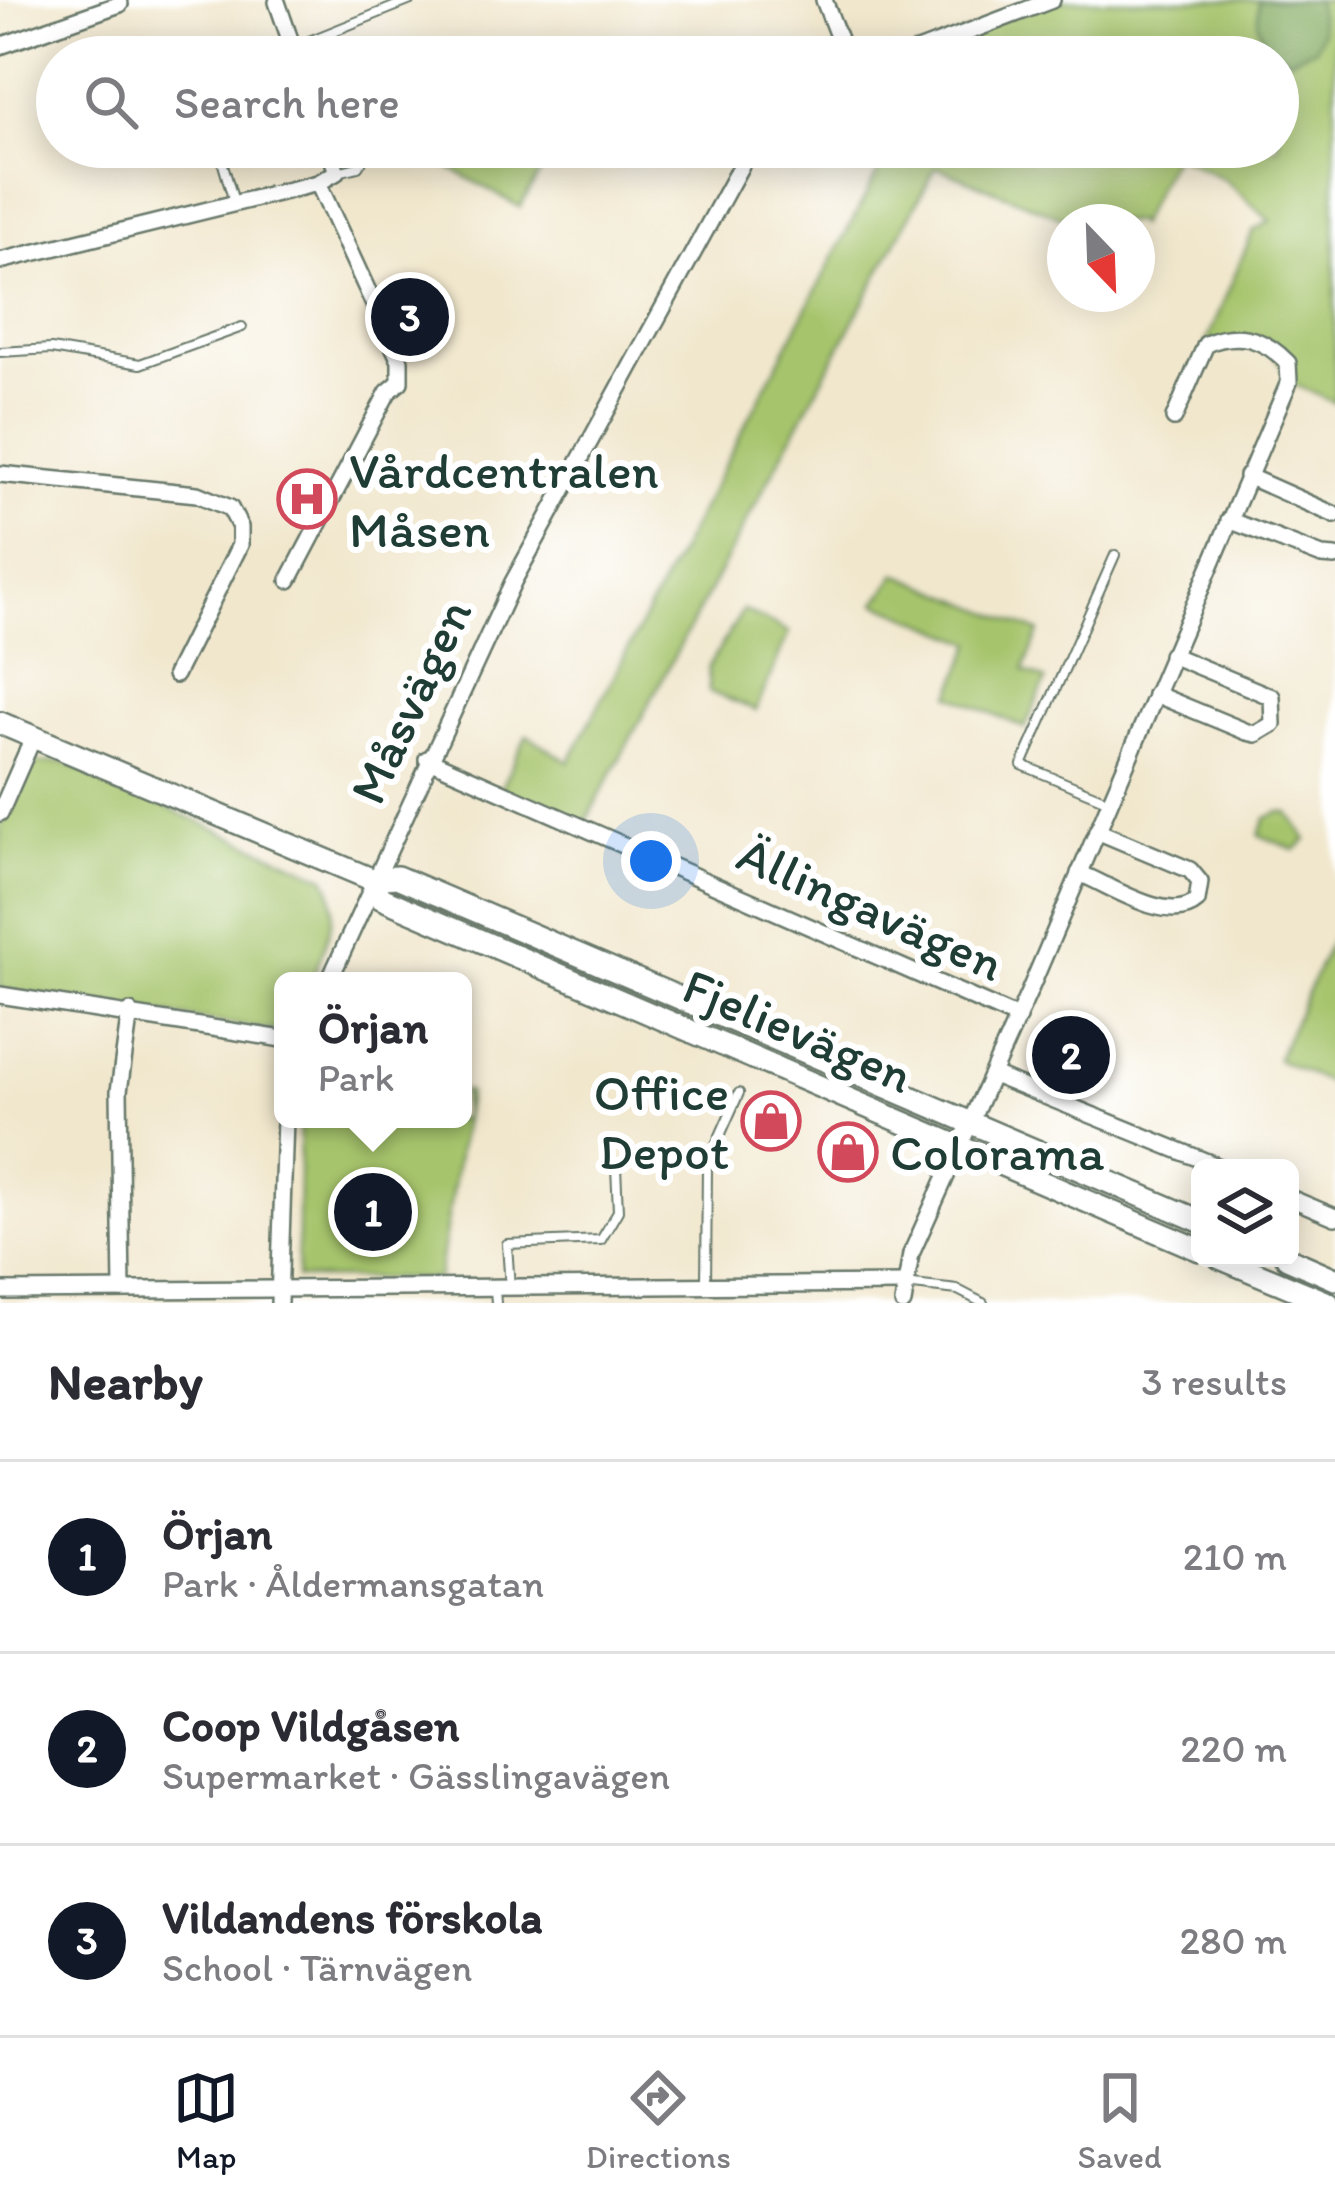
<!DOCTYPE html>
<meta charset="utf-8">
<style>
:root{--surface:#fff;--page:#f2f2f3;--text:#2b2b33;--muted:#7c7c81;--line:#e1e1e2;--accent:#111827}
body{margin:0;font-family:Itim,sans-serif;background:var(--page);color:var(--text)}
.controls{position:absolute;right:36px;bottom:36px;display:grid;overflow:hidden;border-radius:18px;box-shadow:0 6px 30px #0003}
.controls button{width:108px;height:108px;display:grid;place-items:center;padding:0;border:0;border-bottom:3px solid var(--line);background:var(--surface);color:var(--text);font:60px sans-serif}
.compass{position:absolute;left:1047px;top:204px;width:108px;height:108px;border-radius:50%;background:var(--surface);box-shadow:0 6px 30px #0003;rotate:157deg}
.you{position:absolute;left:651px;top:861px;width:42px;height:42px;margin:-30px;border:9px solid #fff;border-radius:50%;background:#1a73e8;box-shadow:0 0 0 18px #1a73e833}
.badge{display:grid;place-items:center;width:78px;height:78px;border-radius:50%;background:var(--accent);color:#fff;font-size:39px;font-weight:700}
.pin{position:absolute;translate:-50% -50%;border:6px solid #fff;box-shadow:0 3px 12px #0006}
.popup{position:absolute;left:274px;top:972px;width:198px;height:156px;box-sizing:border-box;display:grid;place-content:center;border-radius:18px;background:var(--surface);filter:drop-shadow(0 3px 9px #0005);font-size:39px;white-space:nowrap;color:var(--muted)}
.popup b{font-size:45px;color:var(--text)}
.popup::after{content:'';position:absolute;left:50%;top:100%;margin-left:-24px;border:24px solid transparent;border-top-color:var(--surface)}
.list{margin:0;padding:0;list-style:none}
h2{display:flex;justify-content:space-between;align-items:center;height:156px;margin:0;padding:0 48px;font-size:51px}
h2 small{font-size:39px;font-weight:400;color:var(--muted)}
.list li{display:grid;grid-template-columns:78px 1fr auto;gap:36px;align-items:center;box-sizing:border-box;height:192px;padding:0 48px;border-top:3px solid var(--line)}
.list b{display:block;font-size:45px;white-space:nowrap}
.list p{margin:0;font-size:39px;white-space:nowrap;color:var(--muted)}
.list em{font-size:39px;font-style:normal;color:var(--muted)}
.icon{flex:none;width:66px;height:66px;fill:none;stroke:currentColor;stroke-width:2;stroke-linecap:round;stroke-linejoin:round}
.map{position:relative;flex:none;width:1335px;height:1303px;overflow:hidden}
.search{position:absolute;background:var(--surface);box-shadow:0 6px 30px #0003;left:36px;right:36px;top:36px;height:132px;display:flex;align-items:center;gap:30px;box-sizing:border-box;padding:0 42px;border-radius:66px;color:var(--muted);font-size:45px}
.sheet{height:732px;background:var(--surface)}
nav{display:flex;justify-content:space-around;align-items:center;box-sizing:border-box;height:168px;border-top:3px solid var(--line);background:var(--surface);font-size:33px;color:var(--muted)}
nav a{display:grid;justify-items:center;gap:6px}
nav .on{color:var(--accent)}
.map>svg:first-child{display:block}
.green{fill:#a6c46c;stroke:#628050;stroke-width:3}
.forest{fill:#84aa60;stroke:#52744a;stroke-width:3}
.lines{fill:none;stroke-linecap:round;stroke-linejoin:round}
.lane-casing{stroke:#68786a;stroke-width:12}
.street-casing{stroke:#68786a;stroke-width:20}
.secondary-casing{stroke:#68786a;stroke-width:26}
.lane{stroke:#fff;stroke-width:8}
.street{stroke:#fff;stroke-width:15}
.secondary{stroke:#fff;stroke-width:21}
.labels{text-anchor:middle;stroke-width:12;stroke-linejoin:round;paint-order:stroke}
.poi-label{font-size:51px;fill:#1f3d34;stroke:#fff;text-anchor:start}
.street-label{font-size:51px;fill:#1f3d34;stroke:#fff}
</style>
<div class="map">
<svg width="1335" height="1303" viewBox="0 0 1335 1303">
<rect width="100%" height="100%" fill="#fff"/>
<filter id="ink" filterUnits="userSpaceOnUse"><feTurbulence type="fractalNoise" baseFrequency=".00833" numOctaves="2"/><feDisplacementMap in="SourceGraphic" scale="24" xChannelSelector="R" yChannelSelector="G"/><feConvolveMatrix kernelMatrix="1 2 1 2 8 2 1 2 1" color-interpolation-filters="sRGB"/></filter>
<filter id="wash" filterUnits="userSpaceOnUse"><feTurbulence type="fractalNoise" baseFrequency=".004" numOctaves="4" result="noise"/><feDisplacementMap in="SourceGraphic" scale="48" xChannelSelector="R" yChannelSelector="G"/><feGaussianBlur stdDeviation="2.7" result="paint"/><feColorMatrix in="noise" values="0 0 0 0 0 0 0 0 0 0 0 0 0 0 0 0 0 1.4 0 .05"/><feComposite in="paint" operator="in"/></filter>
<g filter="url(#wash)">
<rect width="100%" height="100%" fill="#f1e7cd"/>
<g class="green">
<polygon points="1052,0 1335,0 1335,403 1289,382 1291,375 1263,344 1206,344 1253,231 1270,221 1225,180 1174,154 1137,227 1137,222 1073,222 936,167 583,827 499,791 527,735 569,762 891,147 1278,147 1278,57 938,57 947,40"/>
<polygon points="450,147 498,147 541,171 520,207 441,163"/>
<polygon points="897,574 1039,632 1024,670 1046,680 1025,728 951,695 973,643 876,603"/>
<polygon points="743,610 789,632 756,710 709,692 708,668"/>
<path d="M 63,762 L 325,877 C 345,910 323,945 312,981 L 283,981 L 283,1023 L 277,1031 L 0,989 L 0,827 L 27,763 Z"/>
<polygon points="1279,812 1289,813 1307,840 1295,850 1259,835 1266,818"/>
<polygon points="1335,931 1335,1086 1277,1059"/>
<polygon points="463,1091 468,1093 438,1279 297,1278 300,1119 463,1119"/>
</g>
<path class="forest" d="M 1259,0 L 1317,0 L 1321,33 L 1315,48 L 1289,59 C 1261,45 1255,32 1259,0 Z"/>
</g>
<g filter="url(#ink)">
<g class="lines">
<defs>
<g id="lane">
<polyline points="189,47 192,57"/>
<polyline points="294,47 411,0"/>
<polyline points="218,147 234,202"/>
<polyline points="338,172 358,167 371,147"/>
<polyline points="0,352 51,349 140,364 242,327"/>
<polyline points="1109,801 1022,765 1115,555"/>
<polyline points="904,1284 958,1290 983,1303"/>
<polyline points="706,1287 707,1165 739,1093"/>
<polyline points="510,1288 507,1244 601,1240 618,1211 616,1167"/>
<polyline points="495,1290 496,1303"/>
</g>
<g id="street">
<polyline points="824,0 846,57"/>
<polyline points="277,2 296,57"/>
<polyline points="0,46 120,4"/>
<polyline points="902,57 1052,0"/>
<polyline points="0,261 318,183 337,172 328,147"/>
<polyline points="0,474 197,494 230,508 240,527 240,545 175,675"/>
<polyline points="1247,476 1335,515"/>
<polyline points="1229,520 1322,556 1335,557"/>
<polyline points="289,580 388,392 400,382 400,361 318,183"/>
<polyline points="1155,694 1247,732 1256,734 1273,724 1272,697 1171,655"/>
<polyline points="427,759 1018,1018"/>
<polyline points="0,813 33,738"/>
<path d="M 1079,873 C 1110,885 1169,926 1197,901 L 1200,882 L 1190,870 L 1097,831"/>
<polyline points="329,981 513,582 751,147"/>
<polyline points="0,995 283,1039"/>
<polyline points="993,1075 1222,1168"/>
<polyline points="1290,1198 1335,1217"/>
<polyline points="122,1290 119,1091 130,1012"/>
<polyline points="0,1291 903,1284"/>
<polyline points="279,1303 285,1119"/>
<path d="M 903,1303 L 911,1254 L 1029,992 L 1289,382 L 1288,363 C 1264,338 1238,330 1206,344 L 1174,418"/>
</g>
<g id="secondary">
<polyline points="0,723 371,879 397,877 1200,1221"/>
<polyline points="371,879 381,898 1200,1250"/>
<polyline points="1220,1258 1328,1303"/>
<polyline points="1287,1258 1335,1279"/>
</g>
</defs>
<use href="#lane" class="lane-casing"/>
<use href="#street" class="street-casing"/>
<use href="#secondary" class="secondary-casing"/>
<use href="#lane" class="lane"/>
<use href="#street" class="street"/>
<use href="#secondary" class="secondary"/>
</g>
</g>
<defs>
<symbol id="hospital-ring" viewBox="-11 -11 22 22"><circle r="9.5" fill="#fff" stroke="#d1495b" stroke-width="1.5"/><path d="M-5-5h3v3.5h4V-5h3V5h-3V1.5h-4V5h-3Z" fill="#d1495b"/></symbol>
<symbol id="shop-ring" viewBox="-11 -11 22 22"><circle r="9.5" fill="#fff" stroke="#d1495b" stroke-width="1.5"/><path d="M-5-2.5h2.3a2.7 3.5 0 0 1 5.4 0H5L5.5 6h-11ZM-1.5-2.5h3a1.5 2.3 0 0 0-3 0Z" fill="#d1495b"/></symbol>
</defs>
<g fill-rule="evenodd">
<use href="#hospital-ring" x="274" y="466" width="66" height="66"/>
<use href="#shop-ring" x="738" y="1088" width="66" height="66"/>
<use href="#shop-ring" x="815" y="1119" width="66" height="66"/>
</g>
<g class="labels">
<g class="poi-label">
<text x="349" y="488">Vårdcentralen<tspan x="349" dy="59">Måsen</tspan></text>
<text x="729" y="1110" text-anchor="end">Office<tspan x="729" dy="59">Depot</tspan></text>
<text x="890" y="1170">Colorama</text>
</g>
<g class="street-label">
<text transform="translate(410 701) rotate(-65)" y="18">Måsvägen</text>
<text transform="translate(871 908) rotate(24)" y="18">Ällingavägen</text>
<text transform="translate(798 1030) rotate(23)" y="18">Fjelievägen</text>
</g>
</g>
</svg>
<div class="controls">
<button><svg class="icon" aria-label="layers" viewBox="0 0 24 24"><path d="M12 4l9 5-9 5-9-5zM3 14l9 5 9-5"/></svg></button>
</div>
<svg class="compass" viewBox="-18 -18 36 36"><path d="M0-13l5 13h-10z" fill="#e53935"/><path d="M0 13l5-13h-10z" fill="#7c7c81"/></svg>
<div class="you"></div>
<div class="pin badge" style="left:373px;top:1212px">1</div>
<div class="popup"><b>Örjan</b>Park</div>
<div class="pin badge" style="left:1071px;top:1055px">2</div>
<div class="pin badge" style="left:410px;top:317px">3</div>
<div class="search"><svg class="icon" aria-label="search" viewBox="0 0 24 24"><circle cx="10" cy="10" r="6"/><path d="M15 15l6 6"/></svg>Search here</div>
</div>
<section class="sheet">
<h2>Nearby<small>3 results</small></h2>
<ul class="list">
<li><span class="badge">1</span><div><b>Örjan</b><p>Park · Åldermansgatan</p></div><em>210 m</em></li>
<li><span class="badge">2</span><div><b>Coop Vildgåsen</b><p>Supermarket · Gässlingavägen</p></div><em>220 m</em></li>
<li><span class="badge">3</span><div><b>Vildandens förskola</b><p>School · Tärnvägen</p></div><em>280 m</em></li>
</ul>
</section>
<nav>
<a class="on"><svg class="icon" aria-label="map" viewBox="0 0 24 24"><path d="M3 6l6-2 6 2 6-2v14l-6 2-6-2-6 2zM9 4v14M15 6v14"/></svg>Map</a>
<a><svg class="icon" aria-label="directions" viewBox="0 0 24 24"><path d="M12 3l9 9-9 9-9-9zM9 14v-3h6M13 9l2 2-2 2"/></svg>Directions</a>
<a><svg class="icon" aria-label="saved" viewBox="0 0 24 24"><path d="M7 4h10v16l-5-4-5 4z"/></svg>Saved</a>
</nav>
